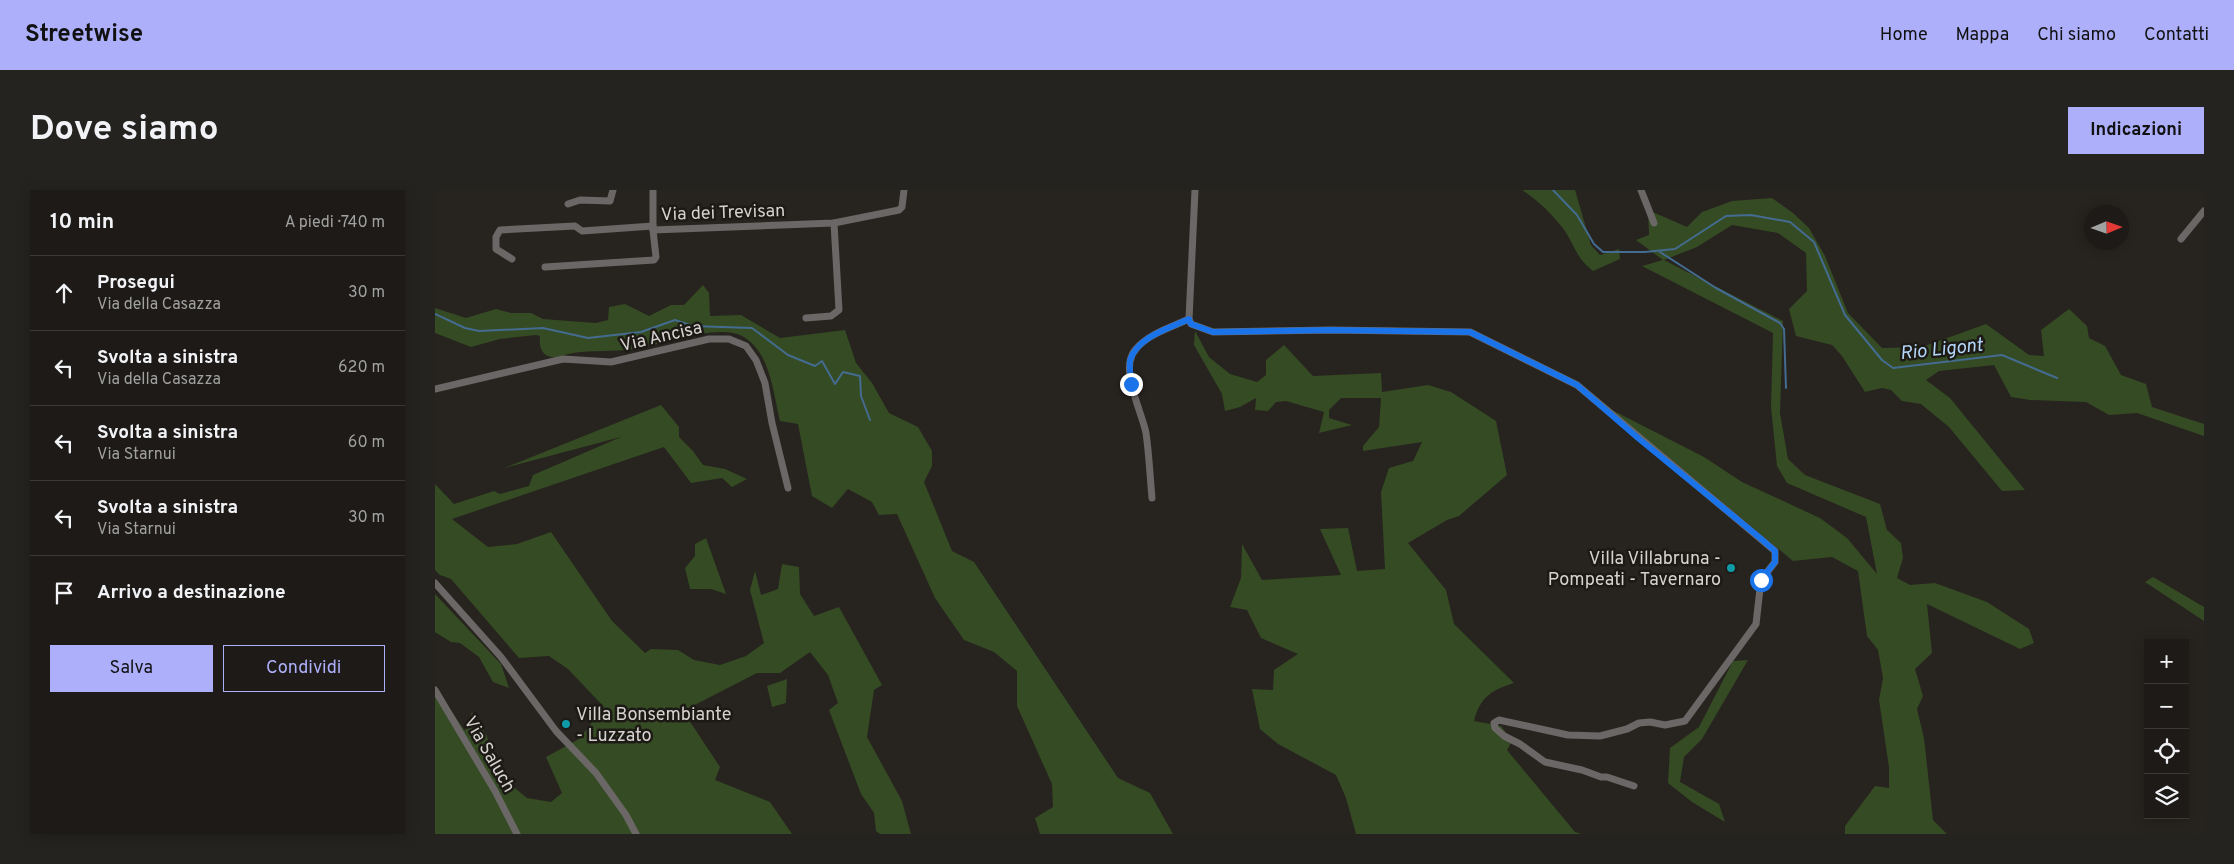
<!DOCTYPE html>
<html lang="it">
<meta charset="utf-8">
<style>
:root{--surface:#1d1a17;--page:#252320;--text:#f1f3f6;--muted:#a0a1a1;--line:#3b3836;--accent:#adaffb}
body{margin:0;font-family:Overpass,sans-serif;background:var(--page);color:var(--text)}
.controls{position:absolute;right:15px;bottom:15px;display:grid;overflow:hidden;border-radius:0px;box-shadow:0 2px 12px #0003}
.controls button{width:45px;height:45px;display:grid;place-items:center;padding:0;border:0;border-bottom:1px solid var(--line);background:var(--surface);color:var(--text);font:25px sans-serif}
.compass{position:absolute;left:1649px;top:15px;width:45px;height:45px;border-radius:50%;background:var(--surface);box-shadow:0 2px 12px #0003;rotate:88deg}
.stop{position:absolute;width:15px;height:15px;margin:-11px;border:4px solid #1a73e8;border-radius:50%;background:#fff}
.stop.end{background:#1a73e8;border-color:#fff;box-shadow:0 1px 5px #0008}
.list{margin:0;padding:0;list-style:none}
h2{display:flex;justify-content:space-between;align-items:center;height:65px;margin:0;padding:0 20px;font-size:21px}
h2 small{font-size:16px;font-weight:400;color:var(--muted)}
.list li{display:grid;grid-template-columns:32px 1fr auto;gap:15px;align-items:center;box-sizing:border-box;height:75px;padding:0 20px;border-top:1px solid var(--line)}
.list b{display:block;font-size:19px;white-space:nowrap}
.list p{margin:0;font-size:16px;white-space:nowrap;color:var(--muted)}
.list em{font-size:16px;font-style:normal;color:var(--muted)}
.actions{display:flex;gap:10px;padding:15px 20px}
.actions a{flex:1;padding:11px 0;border:1px solid var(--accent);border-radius:0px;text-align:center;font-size:18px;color:var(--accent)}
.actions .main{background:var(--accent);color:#111}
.icon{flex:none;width:28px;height:28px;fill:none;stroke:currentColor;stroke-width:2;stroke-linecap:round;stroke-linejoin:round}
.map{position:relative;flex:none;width:1769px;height:644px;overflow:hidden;border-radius:0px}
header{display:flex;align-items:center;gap:30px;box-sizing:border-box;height:70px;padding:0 25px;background:var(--accent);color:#111}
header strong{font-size:24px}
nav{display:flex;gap:28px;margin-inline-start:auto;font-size:18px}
.intro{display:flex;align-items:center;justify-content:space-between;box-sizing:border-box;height:120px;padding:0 30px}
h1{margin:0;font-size:35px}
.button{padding:12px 22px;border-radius:0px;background:var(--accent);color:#111;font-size:18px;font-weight:700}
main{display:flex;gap:30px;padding:0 30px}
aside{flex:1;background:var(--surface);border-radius:0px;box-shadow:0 2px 12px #0003}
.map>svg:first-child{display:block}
.green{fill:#354b23}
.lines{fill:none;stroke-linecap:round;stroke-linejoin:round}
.stream{stroke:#446b90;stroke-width:2}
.minor{stroke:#6a6766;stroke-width:7}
.route{stroke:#1a73e8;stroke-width:6}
.culture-dot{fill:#0f9aa8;stroke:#1d1a16;stroke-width:2}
.labels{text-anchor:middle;stroke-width:5;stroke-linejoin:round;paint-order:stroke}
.street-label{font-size:18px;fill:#d5d2d0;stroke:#1d1a16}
.poi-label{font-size:18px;fill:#d5d2d0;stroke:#1d1a16;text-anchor:end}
.water-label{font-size:19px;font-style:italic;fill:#b3d7fa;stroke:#1d1a16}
</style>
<header>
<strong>Streetwise</strong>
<nav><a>Home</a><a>Mappa</a><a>Chi siamo</a><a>Contatti</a></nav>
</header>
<div class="intro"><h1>Dove siamo</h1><a class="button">Indicazioni</a></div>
<main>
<aside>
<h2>10 min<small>A piedi · 740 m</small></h2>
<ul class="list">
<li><svg class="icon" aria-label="ahead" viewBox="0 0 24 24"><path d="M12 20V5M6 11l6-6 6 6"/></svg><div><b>Prosegui</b><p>Via della Casazza</p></div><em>30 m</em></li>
<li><svg class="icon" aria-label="left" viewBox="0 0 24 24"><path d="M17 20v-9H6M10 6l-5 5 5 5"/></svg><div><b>Svolta a sinistra</b><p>Via della Casazza</p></div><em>620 m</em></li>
<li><svg class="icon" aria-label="left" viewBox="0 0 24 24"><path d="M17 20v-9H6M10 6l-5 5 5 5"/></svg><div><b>Svolta a sinistra</b><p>Via Starnui</p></div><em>60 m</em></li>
<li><svg class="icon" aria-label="left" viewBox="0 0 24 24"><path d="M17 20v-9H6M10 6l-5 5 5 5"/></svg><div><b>Svolta a sinistra</b><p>Via Starnui</p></div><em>30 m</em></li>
<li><svg class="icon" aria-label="arrive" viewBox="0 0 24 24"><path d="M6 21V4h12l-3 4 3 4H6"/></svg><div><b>Arrivo a destinazione</b></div></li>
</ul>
<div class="actions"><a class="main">Salva</a><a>Condividi</a></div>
</aside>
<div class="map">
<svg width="1769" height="644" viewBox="0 0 1769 644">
<rect width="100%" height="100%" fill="#27231f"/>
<g class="green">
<path d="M 1087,0 L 1140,0 L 1156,55 L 1165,65 L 1184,59 L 1185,69 L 1158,81 C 1139,66 1140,54 1127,37 C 1115,22 1102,10 1087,0 Z"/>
<polygon points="1337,8 1358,23 1374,38 1390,66 1413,123 1447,158 1487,157 1551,134 1594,165 1609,166 1606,140 1634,119 1652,136 1654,148 1670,156 1686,185 1711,194 1717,217 1769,234 1769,246 1702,223 1674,225 1651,212 1595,210 1576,207 1559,175 1504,181 1491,190 1515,208 1590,300 1567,301 1514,237 1486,214 1467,211 1456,200 1447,198 1430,202 1407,166 1397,155 1361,146 1354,119 1372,101 1371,63 1343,43 1297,35 1262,57 1229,70 1348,131 1345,223 1353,269 1370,285 1445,314 1452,340 1466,353 1468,368 1462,388 1475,395 1500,393 1552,412 1594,439 1599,453 1585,459 1492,414 1497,463 1480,479 1488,506 1482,519 1489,548 1498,630 1512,644 1410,644 1410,636 1440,596 1454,598 1454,577 1444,510 1448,488 1443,460 1432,446 1423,381 1397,367 1358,371 1177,220 1269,267 1307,292 1385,328 1412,348 1442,384 1431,327 1352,293 1342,276 1336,217 1338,143 1207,76 1228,70 1201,50 1214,45 1213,20 1252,37 1267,22 1297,11"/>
<path d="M 268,95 L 274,103 L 275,126 L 306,125 L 345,148 L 410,140 L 421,173 L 437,193 L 454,223 L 483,237 L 497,261 L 497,276 L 489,292 L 517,361 L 539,372 L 683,588 L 715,603 L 738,644 L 605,644 L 600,628 L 618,617 L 617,594 L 582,516 L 582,481 L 559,462 L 529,450 L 500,408 L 462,324 L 444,325 L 437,312 L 413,299 L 397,318 L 377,306 L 363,234 L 345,231 C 338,203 336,162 307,146 C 284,133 226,155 199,159 C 179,162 158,160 138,163 C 131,164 122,168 116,167 C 105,165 104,154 105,146 L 101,145 L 65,149 L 36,157 L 0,143 L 0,118 L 31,128 L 61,119 L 76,123 L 96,123 L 108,129 L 134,131 L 161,133 L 173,130 L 174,117 L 190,114 L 214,126 L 236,115 L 249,115 Z"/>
<path d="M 760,141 L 774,167 L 795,184 L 822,192 L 831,185 L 831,170 L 849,155 L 878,186 L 946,183 L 947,202 L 993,195 L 1016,202 L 1061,231 L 1072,285 L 1024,326 L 1012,330 L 973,353 L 1011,400 L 1019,434 L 1079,493 C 1057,500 1045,507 1039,531 L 1066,536 L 1077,551 L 1072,560 L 1140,642 L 1147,644 L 921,644 L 911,608 L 901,585 L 843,554 L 825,539 L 817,499 L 838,500 L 839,480 L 863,464 L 826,448 L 812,420 L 795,417 L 806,388 L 807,354 L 827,390 L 906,385 L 885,339 L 913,338 L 922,381 L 950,379 L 946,302 L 954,278 L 978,271 L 987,252 L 928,261 L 928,256 L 944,237 L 946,208 L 906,208 L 894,220 L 894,228 L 917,235 L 884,243 L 889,222 L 851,211 L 841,212 L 833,221 L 820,220 L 821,208 L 805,217 L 790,221 L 787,204 L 759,155 Z"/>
<polygon points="226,215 244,237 244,247 258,261 268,275 290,279 312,289 297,297 287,288 256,293 229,257 17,329 53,357 82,354 116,342 177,431 210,463 216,459 243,460 259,470 285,475 311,466 329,453 315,400 320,381 326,405 343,399 347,374 364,377 365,404 379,426 404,417 447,495 439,500 432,547 467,611 476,644 445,644 441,641 439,623 426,604 394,520 403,513 393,485 375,462 345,483 322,483 248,521 285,577 280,590 335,612 357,644 0,644 0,497 30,541 37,522 52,546 60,582 92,608 116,612 127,603 111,567 144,549 169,517 133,479 114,466 84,468 16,389 5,385 0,380 0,294 19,314 59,301 65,304 94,296 98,285 186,247 69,278"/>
<polygon points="271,348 291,404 276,399 255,399 250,378 260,366 260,354"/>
<polygon points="1718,387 1769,417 1769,431 1710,392"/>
<polygon points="0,404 66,474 74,498 58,492 44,467 25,453 16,452 0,442"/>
<polygon points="1313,470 1267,549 1249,567 1245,592 1284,614 1290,632 1257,612 1233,593 1235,558 1264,537 1298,471"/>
<polygon points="352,489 351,513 337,517 332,496"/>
</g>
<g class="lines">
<g class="stream">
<polyline points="1118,0 1142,25 1159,54 1168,62 1210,62 1240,59 1291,26 1316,25 1355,32 1379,52 1410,125 1447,170 1458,178 1567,165 1622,188"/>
<polyline points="1225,62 1281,98 1345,133 1349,139 1351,198"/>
<polyline points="0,124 30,138 44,141 108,138 153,148 206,142 240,130 258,136 317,138 353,165 380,176 387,171 400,194 408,182 425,186 426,206 435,230"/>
</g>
<g class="minor">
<polyline points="218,0 218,40 399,33 464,20 467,17 469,0"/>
<polyline points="760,0 754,129 756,134 778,142 896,140 1035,142 1142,195 1340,361 1340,372 1326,390 1321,434 1250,531 1230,535 1215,532 1204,533 1192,539 1165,546 1133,545 1064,530 1059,533 1060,538 1069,546 1085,554 1110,572 1147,580 1166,587 1172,587 1199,596"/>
<polyline points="1206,0 1219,33"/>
<polyline points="133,14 145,10 175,11 178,0"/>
<polyline points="1746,49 1769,21"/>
<polyline points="77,69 61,59 61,47 65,40 140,36 147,41 218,36"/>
<polyline points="110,77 219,70 221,67 218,40"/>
<polyline points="371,128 396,126 404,120 399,33"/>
<polyline points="0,199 128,169 176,172 274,149 294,149 311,156 321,170 330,193 337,233 353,298"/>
<path d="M 717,308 C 715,286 714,264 711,243 C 707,221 683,178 701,159 C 713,144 737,137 754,129"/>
<polyline points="0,393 66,467 121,541 161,583 191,625 201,644"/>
<polyline points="0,500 60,601 82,644"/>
</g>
</g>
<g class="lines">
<path class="route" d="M 696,194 C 696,187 694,178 695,171 C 701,147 735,138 754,129 L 756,134 L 778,142 L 896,140 L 1035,142 L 1142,195 L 1203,248 L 1325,348 L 1340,361 L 1340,372 L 1326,390"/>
</g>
<g class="culture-dot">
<circle cx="1296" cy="378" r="5"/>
<circle cx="131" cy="534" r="5"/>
</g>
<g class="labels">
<g class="street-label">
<text transform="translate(288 22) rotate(-2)" y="6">Via dei Trevisan</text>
<text transform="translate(226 146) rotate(-13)" y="6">Via Ancisa</text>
<text transform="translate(55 564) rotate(60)" y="6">Via Saluch</text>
</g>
<g class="poi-label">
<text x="1286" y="374">Villa Villabruna -<tspan x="1286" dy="21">Pompeati - Tavernaro</tspan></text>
<text x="141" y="530" text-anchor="start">Villa Bonsembiante<tspan x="141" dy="21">- Luzzato</tspan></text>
</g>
<g class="water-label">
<text transform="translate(1506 158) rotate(-6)" y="7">Rio Ligont</text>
</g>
</g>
</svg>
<div class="controls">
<button>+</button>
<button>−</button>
<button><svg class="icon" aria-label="locate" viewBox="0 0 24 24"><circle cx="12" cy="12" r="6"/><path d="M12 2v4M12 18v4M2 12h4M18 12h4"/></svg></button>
<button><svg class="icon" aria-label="layers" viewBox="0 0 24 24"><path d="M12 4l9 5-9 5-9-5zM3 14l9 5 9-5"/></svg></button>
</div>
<svg class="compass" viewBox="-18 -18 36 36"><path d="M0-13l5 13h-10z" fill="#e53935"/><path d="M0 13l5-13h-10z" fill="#a0a1a1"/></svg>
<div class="stop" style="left:1326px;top:390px"></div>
<div class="stop end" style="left:696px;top:194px"></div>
</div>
</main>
